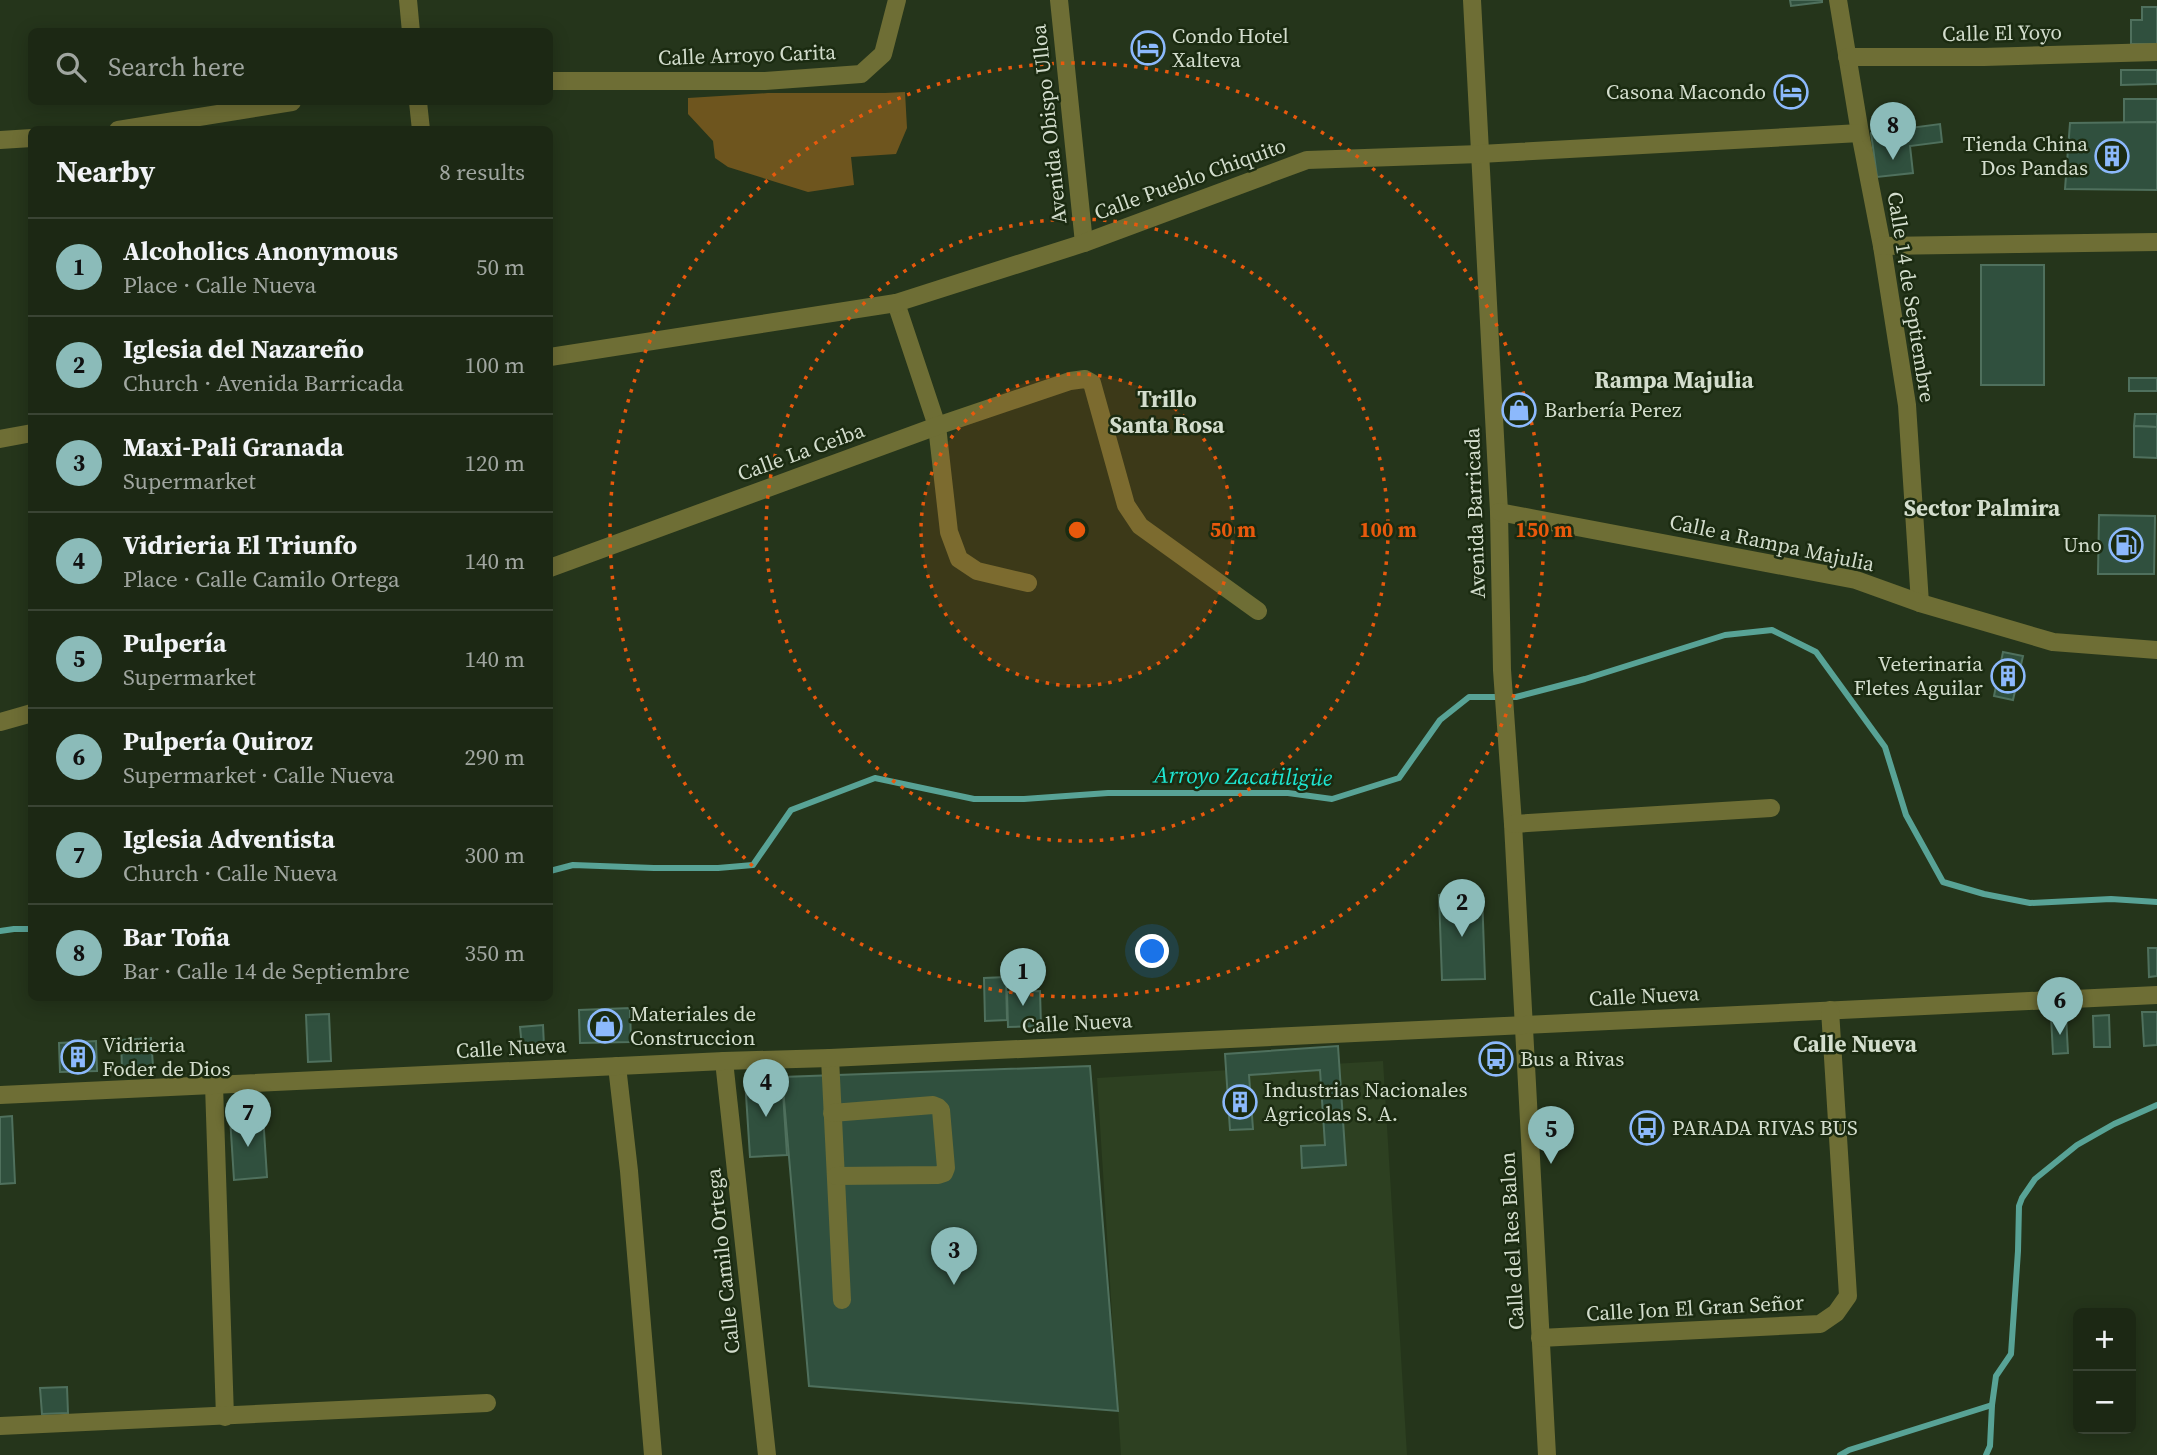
<!DOCTYPE html>
<meta charset="utf-8">
<style>
:root{--surface:#1c2814;--page:#293422;--text:#f1f3f6;--muted:#a0a6a0;--line:#3a4434;--accent:#8bbbb9}
body{margin:0;font-family:"Source Serif 4",serif;background:var(--page);color:var(--text)}
.controls{position:absolute;right:21px;bottom:21px;display:grid;overflow:hidden;border-radius:10px;box-shadow:0 4px 18px #0003}
.controls button{width:63px;height:63px;display:grid;place-items:center;padding:0;border:0;border-bottom:2px solid var(--line);background:var(--surface);color:var(--text);font:35px sans-serif}
.you{position:absolute;left:1153px;top:952px;width:24px;height:24px;margin:-18px;border:5px solid #fff;border-radius:50%;background:#1a73e8;box-shadow:0 0 0 10px #1a73e833}
.badge{display:grid;place-items:center;width:46px;height:46px;border-radius:50%;background:var(--accent);color:#111;font-size:23px;font-weight:700}
.pin{position:absolute;translate:-50% -58px;filter:drop-shadow(0 2px 4px #0008)}
.pin::after{content:'';position:absolute;top:37px;width:24px;height:21px;background:inherit;clip-path:polygon(0 0,100% 0,50% 100%)}
.list{margin:0;padding:0;list-style:none}
h2{display:flex;justify-content:space-between;align-items:center;height:91px;margin:0;padding:0 28px;font-size:30px}
h2 small{font-size:23px;font-weight:400;color:var(--muted)}
.list li{display:grid;grid-template-columns:46px 1fr auto;gap:21px;align-items:center;box-sizing:border-box;height:98px;padding:0 28px;border-top:2px solid var(--line)}
.list b{display:block;font-size:26px;white-space:nowrap}
.list p{margin:0;font-size:23px;white-space:nowrap;color:var(--muted)}
.list em{font-size:23px;font-style:normal;color:var(--muted)}
.icon{flex:none;width:38px;height:38px;fill:none;stroke:currentColor;stroke-width:2;stroke-linecap:round;stroke-linejoin:round}
.map{position:relative;flex:none;width:2157px;height:1455px;overflow:hidden}
.search{position:absolute;background:var(--surface);box-shadow:0 4px 18px #0003;left:28px;top:28px;width:525px;height:77px;display:flex;align-items:center;gap:18px;box-sizing:border-box;padding:0 24px;border-radius:10px;color:var(--muted);font-size:26px}
.panel{position:absolute;background:var(--surface);box-shadow:0 4px 18px #0003;left:28px;top:126px;width:525px;height:875px;border-radius:10px}
.map>svg:first-child{display:block}
.built{fill:#2d4021}
.green{fill:#6e551e}
.lines{fill:none;stroke-linecap:round;stroke-linejoin:round}
.stream{stroke:#58a396;stroke-width:6}
.building{fill:#30503e;stroke:#4f705d;stroke-width:2}
.minor{stroke:#6e6e35;stroke-width:18}
.ring{fill:none;stroke:#e8590c;stroke-width:3.5;stroke-dasharray:3.5 7}
.labels{text-anchor:middle;stroke-width:5;stroke-linejoin:round;paint-order:stroke}
.street-label{font-size:21px;fill:#d3ddcd;stroke:#1b2b11}
.poi-label{font-size:21px;fill:#d3ddcd;stroke:#1b2b11;text-anchor:start}
.neighbourhood-label{font-size:23px;font-weight:bold;fill:#d3ddcd;stroke:#1b2b11}
.water-label{font-size:23px;font-style:italic;fill:#1ee7d3;stroke:#1b2b11}
.centre{fill:#e8590c;stroke:#1b2b11;stroke-width:3.5}
.ring-label{font-size:21px;text-anchor:middle;font-weight:bold;fill:#e8590c;stroke:#1b2b11;stroke-width:5;stroke-linejoin:round;paint-order:stroke}
</style>
<div class="map">
<svg width="2157" height="1455" viewBox="0 0 2157 1455">
<rect width="100%" height="100%" fill="#25351b"/>
<polygon class="built" points="1383,1061 1407,1455 1121,1455 1097,1078"/>
<polygon class="green" points="905,92 907,128 896,154 851,157 854,185 808,192 728,167 715,158 713,141 688,114 688,98 768,93 885,93"/>
<g class="lines">
<g class="stream">
<polyline points="550,871 573,865 654,868 718,868 753,865 791,810 875,778 974,799 1024,799 1108,793 1288,793 1332,799 1399,778 1440,720 1469,697 1516,697 1585,679 1725,635 1772,630 1816,652 1885,747 1906,815 1943,882 1984,894 2030,903 2111,899 2157,902"/>
<polyline points="0,931 14,929 32,929"/>
<polyline points="1840,1455 1849,1450 1992,1405"/>
<polyline points="1986,1455 1990,1446 1992,1405 1996,1376 2011,1354 2018,1251 2019,1206 2022,1198 2035,1179 2077,1145 2114,1124 2157,1105"/>
</g>
</g>
<g class="building">
<polygon points="1790,0 1822,0 1822,2 1791,6"/>
<polygon points="2142,7 2157,7 2157,44 2131,44 2131,20 2142,20"/>
<polygon points="2121,70 2157,70 2157,84 2121,85"/>
<polygon points="2124,99 2157,99 2157,122 2124,123"/>
<polygon points="2157,122 2157,190 2065,189 2070,123"/>
<polygon points="1940,124 1942,142 1910,146 1913,173 1877,177 1871,133"/>
<rect x="1981" y="265" width="63" height="120"/>
<rect x="2129" y="378" width="28" height="13"/>
<rect x="1505" y="401" width="28" height="17"/>
<polygon points="2135,414 2157,414 2157,427 2134,426"/>
<polygon points="2134,426 2157,427 2157,458 2134,457"/>
<polygon points="2099,515 2155,516 2154,574 2098,574"/>
<polygon points="2003,652 2023,656 2013,700 1994,696"/>
<polygon points="1482,893 1485,979 1442,980 1439,895"/>
<polygon points="2148,948 2157,948 2157,976 2149,977"/>
<polygon points="1006,977 1007,1020 985,1021 984,978"/>
<polygon points="1040,991 1041,1026 1008,1027 1007,992"/>
<polygon points="630,1008 631,1042 580,1043 579,1010"/>
<polygon points="2142,1012 2157,1012 2157,1045 2144,1046"/>
<polygon points="329,1014 331,1061 308,1062 306,1015"/>
<polygon points="2066,1015 2068,1053 2053,1054 2051,1016"/>
<polygon points="2109,1015 2110,1047 2094,1047 2093,1016"/>
<polygon points="543,1025 544,1046 522,1047 520,1027"/>
<polygon points="151,1038 153,1066 122,1068 121,1040"/>
<polygon points="96,1041 97,1071 60,1072 59,1043"/>
<polygon points="1338,1046 1346,1165 1302,1168 1301,1146 1325,1145 1320,1070 1249,1075 1253,1129 1230,1130 1225,1054"/>
<polygon points="1090,1066 1118,1411 809,1386 782,1077"/>
<polygon points="782,1077 787,1155 750,1157 745,1079"/>
<polygon points="263,1115 267,1177 234,1180 230,1117"/>
<polygon points="12,1116 15,1183 0,1184 0,1117"/>
<polygon points="67,1387 68,1413 42,1414 40,1388"/>
</g>
<g class="lines">
<g class="minor">
<polyline points="408,0 411,32"/>
<polyline points="1059,0 1084,243"/>
<polyline points="1472,0 1499,512 1502,670 1513,824 1547,1455"/>
<polyline points="1838,0 1860,133 1882,246 1907,405 1920,603"/>
<polyline points="1847,57 1984,57 2157,52"/>
<polyline points="550,81 765,81 861,74 883,54 897,0"/>
<polyline points="418,102 421,130"/>
<polyline points="118,130 292,102"/>
<polyline points="0,140 32,138"/>
<polyline points="1882,246 2157,242"/>
<polyline points="896,303 937,426 949,532 959,559 977,571 1028,583"/>
<polyline points="550,357 896,303 1084,243 1307,160 1480,154 1860,133"/>
<polyline points="0,439 32,433"/>
<polyline points="1499,512 1856,580 1920,603 2053,642 2157,650"/>
<polyline points="550,568 937,426 1070,381 1085,379 1092,383 1126,505 1140,526 1258,611"/>
<polyline points="0,722 32,713"/>
<polyline points="1513,824 1771,808"/>
<polyline points="830,1058 842,1300"/>
<polyline points="724,1061 767,1455"/>
<polyline points="617,1066 629,1171 653,1455"/>
<polyline points="214,1085 225,1417"/>
<polyline points="0,1095 724,1061 830,1058 2157,995"/>
<polyline points="832,1113 933,1105 938,1107 941,1110 946,1168 944,1173 938,1175 836,1176"/>
<polyline points="1540,1338 1820,1324 1836,1313 1848,1296 1830,1010"/>
<polyline points="0,1426 487,1403"/>
</g>
</g>
<circle cx="1077" cy="530" r="156" fill="#e8590c" fill-opacity=".12"/>
<g class="ring">
<circle cx="1077" cy="530" r="156"/>
<circle cx="1077" cy="530" r="311"/>
<circle cx="1077" cy="530" r="467"/>
</g>
<defs>
<symbol id="hotel-ring" viewBox="-11 -11 22 22"><circle r="9.5" fill="#1b2b11" stroke="#8cb9fc" stroke-width="1.5"/><path d="M-6-4.5h1.5V1H6V5H4.5V3h-9V5H-6ZM-4 0a1.8 1.8 0 1 1 3.6 0ZM.5 0V-2.5h3Q6-2.5 6 0Z" fill="#8cb9fc"/></symbol>
<symbol id="building-ring" viewBox="-11 -11 22 22"><circle r="9.5" fill="#1b2b11" stroke="#8cb9fc" stroke-width="1.5"/><path d="M-4-6H4V6H1V3H-1V6H-4ZM-2.5-4.3h1.7v1.8h-1.7ZM.8-4.3h1.7v1.8H.8ZM-2.5-1h1.7V.8h-1.7ZM.8-1h1.7V.8H.8Z" fill="#8cb9fc"/></symbol>
<symbol id="shop-ring" viewBox="-11 -11 22 22"><circle r="9.5" fill="#1b2b11" stroke="#8cb9fc" stroke-width="1.5"/><path d="M-5-2.5h2.3a2.7 3.5 0 0 1 5.4 0H5L5.5 6h-11ZM-1.5-2.5h3a1.5 2.3 0 0 0-3 0Z" fill="#8cb9fc"/></symbol>
<symbol id="fuel-ring" viewBox="-11 -11 22 22"><circle r="9.5" fill="#1b2b11" stroke="#8cb9fc" stroke-width="1.5"/><path d="M-5.5-6h7V0h2V4h1.3V-2.5L3-4.5l.8-.8L6-3V5H2.5V1h-1V6h-7ZM-4.2-4.7v3.2H.2V-4.7Z" fill="#8cb9fc"/></symbol>
<symbol id="bus-ring" viewBox="-11 -11 22 22"><circle r="9.5" fill="#1b2b11" stroke="#8cb9fc" stroke-width="1.5"/><path d="M-5-6H5V4H4V6H2V4H-2V6H-4V4H-5ZM-3.5-4V0h7V-4ZM-3.5 1.2v1.5H-2V1.2ZM2 1.2v1.5H3.5V1.2Z" fill="#8cb9fc"/></symbol>
</defs>
<g fill-rule="evenodd">
<use href="#hotel-ring" x="1129" y="29" width="38" height="38"/>
<use href="#hotel-ring" x="1772" y="73" width="38" height="38"/>
<use href="#building-ring" x="2093" y="137" width="38" height="38"/>
<use href="#shop-ring" x="1500" y="391" width="38" height="38"/>
<use href="#fuel-ring" x="2107" y="526" width="38" height="38"/>
<use href="#building-ring" x="1989" y="657" width="38" height="38"/>
<use href="#shop-ring" x="586" y="1007" width="38" height="38"/>
<use href="#building-ring" x="59" y="1038" width="38" height="38"/>
<use href="#bus-ring" x="1477" y="1040" width="38" height="38"/>
<use href="#building-ring" x="1221" y="1083" width="38" height="38"/>
<use href="#bus-ring" x="1628" y="1109" width="38" height="38"/>
</g>
<g class="labels">
<g class="street-label">
<text transform="translate(2002 33) rotate(-1)" y="7">Calle El Yoyo</text>
<text transform="translate(747 55) rotate(-2)" y="7">Calle Arroyo Carita</text>
<text transform="translate(1049 124) rotate(-96)" y="7">Avenida Obispo Ulloa</text>
<text transform="translate(1190 179) rotate(-20)" y="7">Calle Pueblo Chiquito</text>
<text transform="translate(1911 297) rotate(81)" y="7">Calle 14 de Septiembre</text>
<text transform="translate(801 452) rotate(-20)" y="7">Calle La Ceiba</text>
<text transform="translate(1475 513) rotate(-92)" y="7">Avenida Barricada</text>
<text transform="translate(1772 543) rotate(12)" y="7">Calle a Rampa Majulia</text>
<text transform="translate(1644 996) rotate(-3)" y="7">Calle Nueva</text>
<text transform="translate(1077 1023) rotate(-3)" y="7">Calle Nueva</text>
<text transform="translate(511 1048) rotate(-3)" y="7">Calle Nueva</text>
<text transform="translate(1512 1241) rotate(-93)" y="7">Calle del Res Balon</text>
<text transform="translate(723 1261) rotate(-96)" y="7">Calle Camilo Ortega</text>
<text transform="translate(1695 1308) rotate(-3)" y="7">Calle Jon El Gran Señor</text>
</g>
<g class="poi-label">
<text x="1172" y="43">Condo Hotel<tspan x="1172" dy="24">Xalteva</tspan></text>
<text x="1766" y="99" text-anchor="end">Casona Macondo</text>
<text x="2088" y="151" text-anchor="end">Tienda China<tspan x="2088" dy="24">Dos Pandas</tspan></text>
<text x="1544" y="417">Barbería Perez</text>
<text x="2102" y="552" text-anchor="end">Uno</text>
<text x="1983" y="671" text-anchor="end">Veterinaria<tspan x="1983" dy="24">Fletes Aguilar</tspan></text>
<text x="630" y="1021">Materiales de<tspan x="630" dy="24">Construccion</tspan></text>
<text x="102" y="1052">Vidrieria<tspan x="102" dy="24">Foder de Dios</tspan></text>
<text x="1520" y="1066">Bus a Rivas</text>
<text x="1264" y="1097">Industrias Nacionales<tspan x="1264" dy="24">Agricolas S. A.</tspan></text>
<text x="1672" y="1135">PARADA RIVAS BUS</text>
</g>
<g class="neighbourhood-label">
<text x="1674" y="388">Rampa Majulia</text>
<text x="1167" y="407">Trillo<tspan x="1167" dy="26">Santa Rosa</tspan></text>
<text x="1982" y="516">Sector Palmira</text>
<text x="1855" y="1052">Calle Nueva</text>
</g>
<g class="water-label">
<text transform="translate(1243 776) rotate(1)" y="8">Arroyo Zacatiligüe</text>
</g>
</g>
<circle cx="1077" cy="530" r="10" class="centre"/>
<g class="ring-label">
<text x="1233" y="537">50 m</text>
<text x="1388" y="537">100 m</text>
<text x="1544" y="537">150 m</text>
</g>
</svg>
<div class="controls">
<button>+</button>
<button>−</button>
</div>
<div class="you"></div>
<div class="pin badge" style="left:1023px;top:1006px">1</div>
<div class="pin badge" style="left:1462px;top:937px">2</div>
<div class="pin badge" style="left:954px;top:1285px">3</div>
<div class="pin badge" style="left:766px;top:1117px">4</div>
<div class="pin badge" style="left:1551px;top:1164px">5</div>
<div class="pin badge" style="left:2060px;top:1035px">6</div>
<div class="pin badge" style="left:248px;top:1147px">7</div>
<div class="pin badge" style="left:1893px;top:160px">8</div>
<div class="search"><svg class="icon" aria-label="search" viewBox="0 0 24 24"><circle cx="10" cy="10" r="6"/><path d="M15 15l6 6"/></svg>Search here</div>
<section class="panel">
<h2>Nearby<small>8 results</small></h2>
<ul class="list">
<li><span class="badge">1</span><div><b>Alcoholics Anonymous</b><p>Place · Calle Nueva</p></div><em>50 m</em></li>
<li><span class="badge">2</span><div><b>Iglesia del Nazareño</b><p>Church · Avenida Barricada</p></div><em>100 m</em></li>
<li><span class="badge">3</span><div><b>Maxi-Pali Granada</b><p>Supermarket</p></div><em>120 m</em></li>
<li><span class="badge">4</span><div><b>Vidrieria El Triunfo</b><p>Place · Calle Camilo Ortega</p></div><em>140 m</em></li>
<li><span class="badge">5</span><div><b>Pulpería</b><p>Supermarket</p></div><em>140 m</em></li>
<li><span class="badge">6</span><div><b>Pulpería Quiroz</b><p>Supermarket · Calle Nueva</p></div><em>290 m</em></li>
<li><span class="badge">7</span><div><b>Iglesia Adventista</b><p>Church · Calle Nueva</p></div><em>300 m</em></li>
<li><span class="badge">8</span><div><b>Bar Toña</b><p>Bar · Calle 14 de Septiembre</p></div><em>350 m</em></li>
</ul>
</section>
</div>
